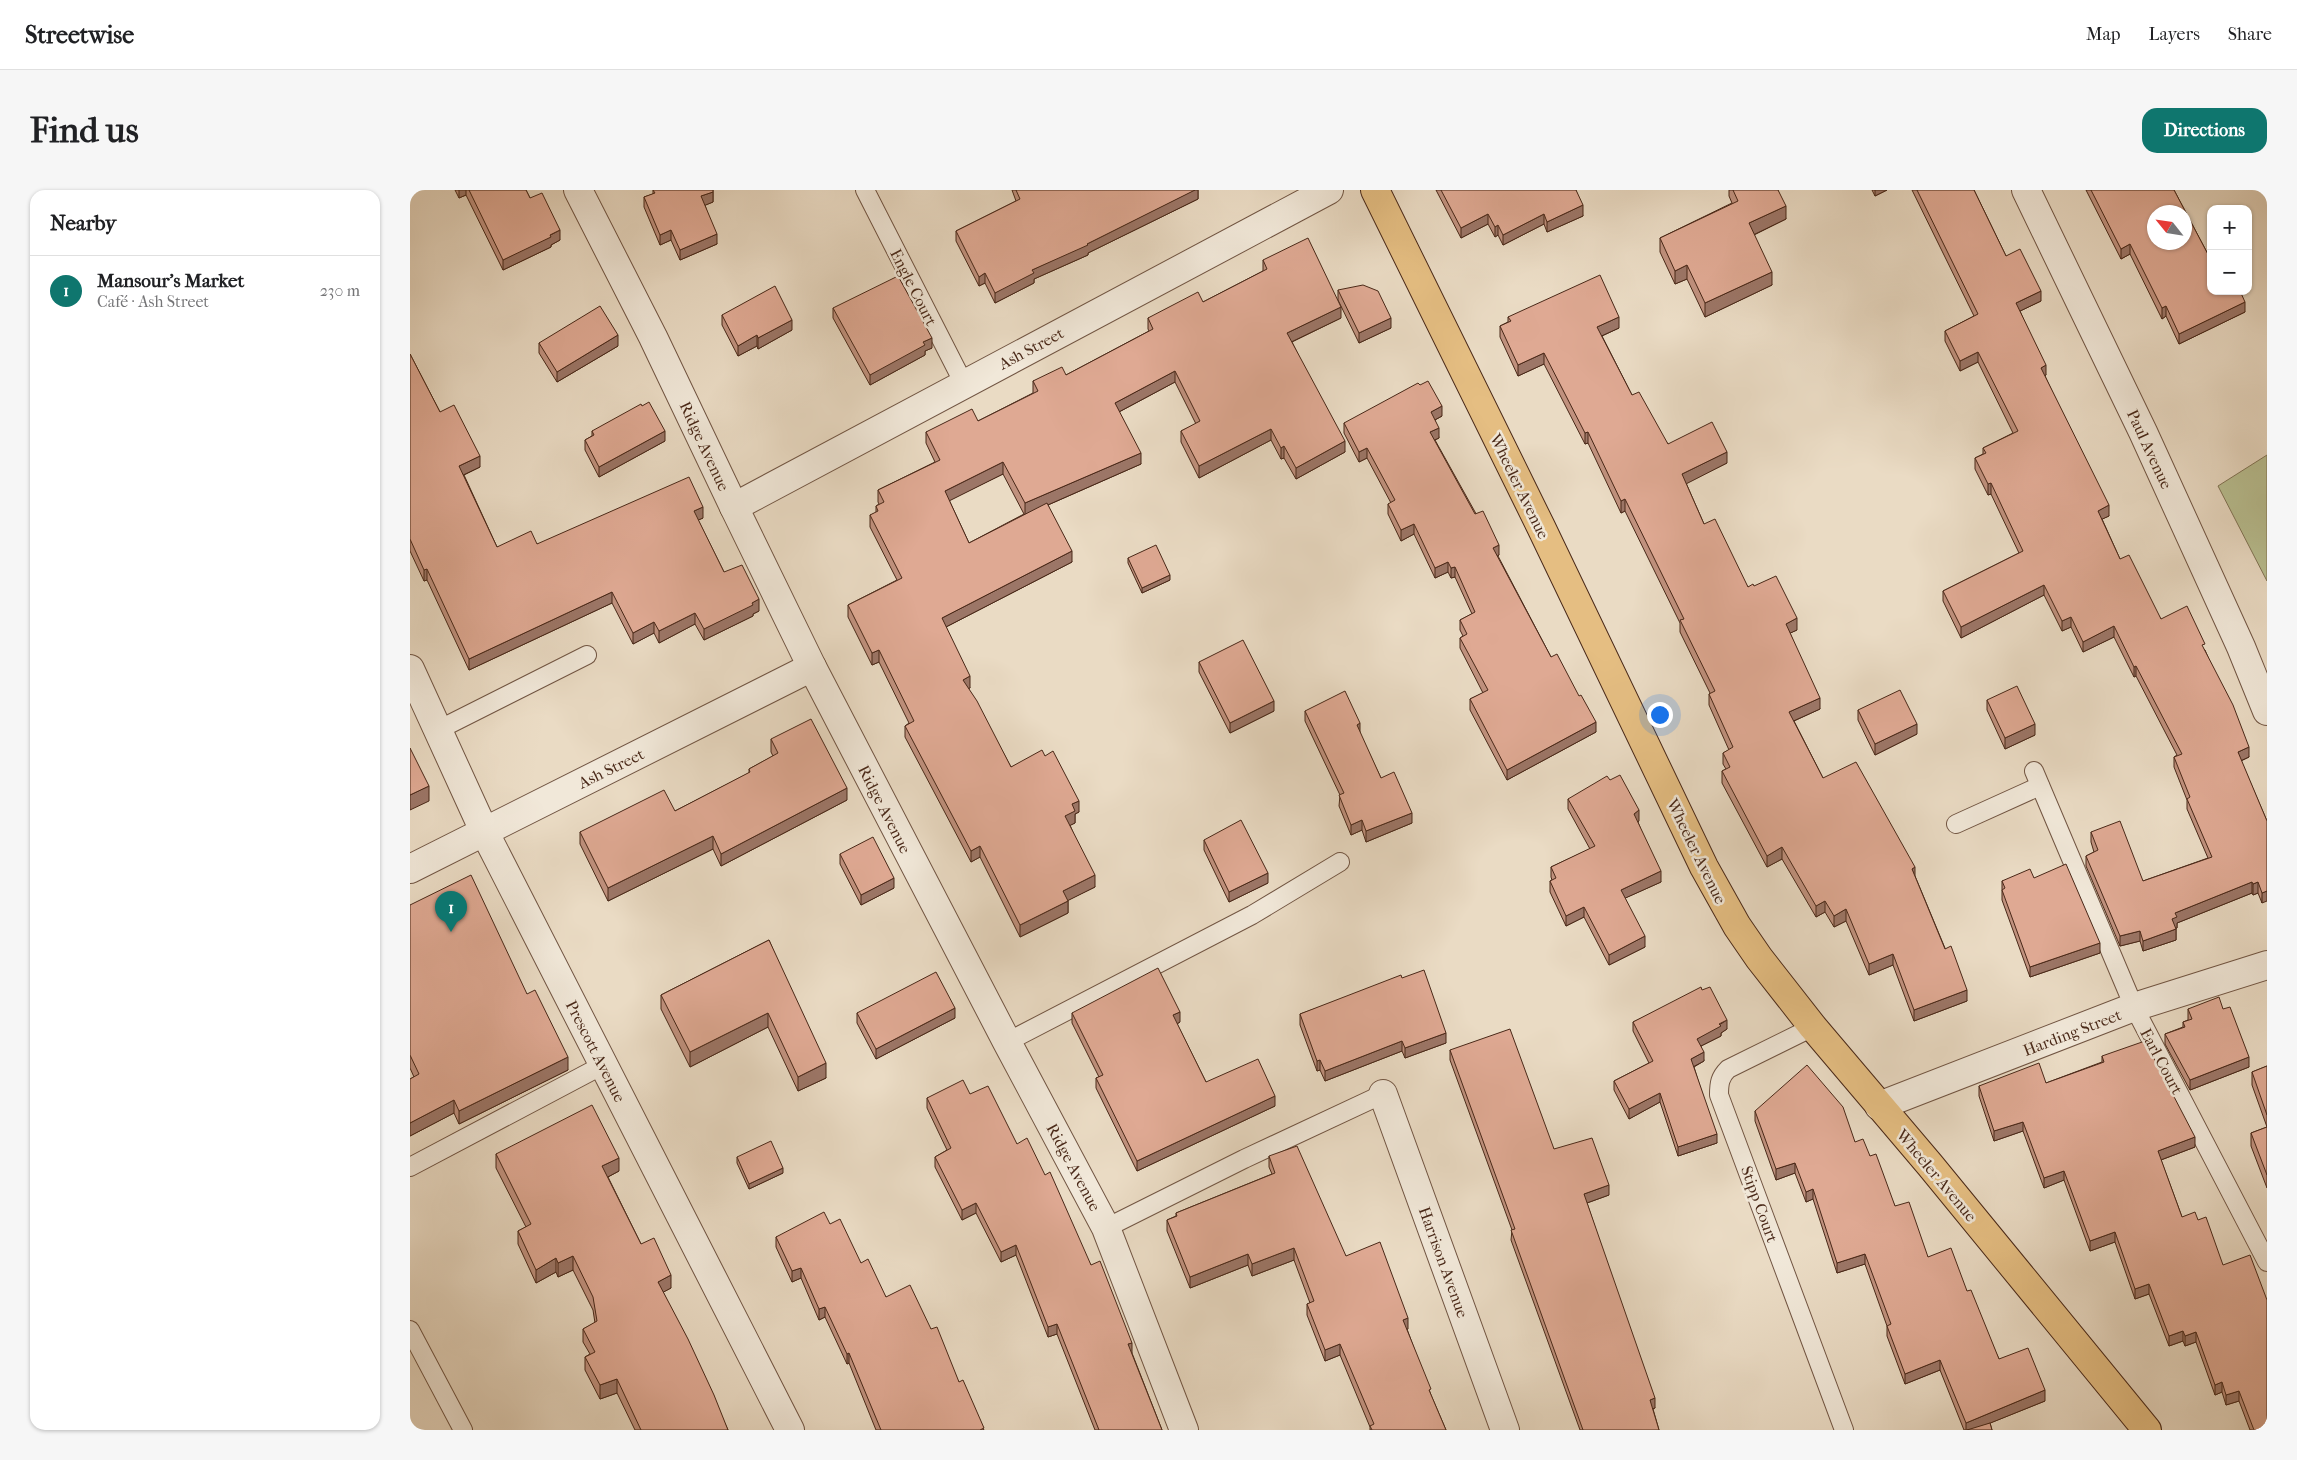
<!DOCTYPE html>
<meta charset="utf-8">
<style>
:root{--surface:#fff;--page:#f6f6f6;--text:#202124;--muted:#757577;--line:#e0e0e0;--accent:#0f766e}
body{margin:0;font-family:"IM FELL French Canon",serif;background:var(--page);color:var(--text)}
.controls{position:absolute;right:15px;top:15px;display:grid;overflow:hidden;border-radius:10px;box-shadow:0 1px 4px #0004}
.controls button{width:45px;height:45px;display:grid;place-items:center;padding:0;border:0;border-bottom:1px solid var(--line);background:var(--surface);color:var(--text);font:25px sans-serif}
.compass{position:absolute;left:1737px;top:15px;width:45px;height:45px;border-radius:50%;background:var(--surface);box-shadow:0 1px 4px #0004;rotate:300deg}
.you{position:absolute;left:1249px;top:524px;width:18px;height:18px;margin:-12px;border:4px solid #fff;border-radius:50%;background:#1a73e8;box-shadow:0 0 0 8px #1a73e833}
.badge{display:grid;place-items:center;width:32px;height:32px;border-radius:50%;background:var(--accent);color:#fff;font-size:16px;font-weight:700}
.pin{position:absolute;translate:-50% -41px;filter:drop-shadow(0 1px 2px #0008)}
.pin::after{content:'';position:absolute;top:26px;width:18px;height:15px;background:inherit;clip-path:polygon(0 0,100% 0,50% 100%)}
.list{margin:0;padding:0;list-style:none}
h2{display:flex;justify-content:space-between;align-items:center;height:65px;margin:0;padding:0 20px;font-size:21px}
h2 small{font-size:16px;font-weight:400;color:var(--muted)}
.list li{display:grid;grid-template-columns:32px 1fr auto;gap:15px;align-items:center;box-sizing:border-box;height:70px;padding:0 20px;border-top:1px solid var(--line)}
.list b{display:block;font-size:19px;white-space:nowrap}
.list p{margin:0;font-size:16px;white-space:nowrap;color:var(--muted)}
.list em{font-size:16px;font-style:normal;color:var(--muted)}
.map{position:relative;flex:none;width:1857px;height:1240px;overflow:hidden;border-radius:15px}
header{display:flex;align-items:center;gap:30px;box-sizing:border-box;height:70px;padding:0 25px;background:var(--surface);border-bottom:1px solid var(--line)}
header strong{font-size:24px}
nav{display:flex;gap:28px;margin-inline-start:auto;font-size:18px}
.intro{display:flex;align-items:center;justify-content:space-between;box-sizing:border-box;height:120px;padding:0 30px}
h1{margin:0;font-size:35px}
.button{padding:12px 22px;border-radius:15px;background:var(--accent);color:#fff;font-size:18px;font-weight:700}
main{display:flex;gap:30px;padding:0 30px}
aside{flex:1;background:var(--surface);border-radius:15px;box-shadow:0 1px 4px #0004}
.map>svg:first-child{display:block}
.green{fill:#b9c092;stroke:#817455}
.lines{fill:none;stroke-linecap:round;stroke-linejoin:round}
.service-casing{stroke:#715543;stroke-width:20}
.minor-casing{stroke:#715543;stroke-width:30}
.tertiary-casing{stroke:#715543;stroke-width:30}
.primary-casing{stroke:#492818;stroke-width:30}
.service{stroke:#f1e8d9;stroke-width:18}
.minor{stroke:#f1e8d9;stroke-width:28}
.tertiary{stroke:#f1e8d9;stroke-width:28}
.primary{stroke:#e5be82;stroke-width:28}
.wall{fill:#c0917e;stroke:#492818;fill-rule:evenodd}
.shaded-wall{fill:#9c7667;stroke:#492818}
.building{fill:#dfa993;stroke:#492818;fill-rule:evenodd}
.labels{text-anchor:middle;stroke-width:5;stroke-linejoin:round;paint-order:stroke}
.street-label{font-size:16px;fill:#492818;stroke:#f1e8d9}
</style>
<header>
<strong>Streetwise</strong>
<nav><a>Map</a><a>Layers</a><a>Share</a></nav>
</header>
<div class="intro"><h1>Find us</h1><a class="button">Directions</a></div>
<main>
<aside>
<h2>Nearby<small></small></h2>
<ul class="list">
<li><span class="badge">1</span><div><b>Mansour's Market</b><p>Café · Ash Street</p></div><em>230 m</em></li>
</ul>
</aside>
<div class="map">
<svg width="1857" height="1240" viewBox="0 0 1857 1240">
<rect width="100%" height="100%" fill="#eadbc4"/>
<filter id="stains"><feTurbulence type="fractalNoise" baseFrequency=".004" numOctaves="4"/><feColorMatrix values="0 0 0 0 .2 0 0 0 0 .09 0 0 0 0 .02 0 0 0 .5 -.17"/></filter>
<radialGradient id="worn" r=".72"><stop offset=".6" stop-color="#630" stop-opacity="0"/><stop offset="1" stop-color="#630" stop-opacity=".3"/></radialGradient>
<polygon class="green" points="1857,265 1857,391 1808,296"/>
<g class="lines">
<defs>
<g id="service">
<polyline points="455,0 554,194"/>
<polyline points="28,540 177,465"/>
<polyline points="1624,581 1724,817 1857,1072"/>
<polyline points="1546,634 1630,596"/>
<path d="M 1403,837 L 1318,879 C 1310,887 1309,893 1309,905 L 1434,1240"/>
<polyline points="597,852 842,725 930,672"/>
<polyline points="0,977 193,875"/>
<polyline points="696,1038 834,969 973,904"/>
<polyline points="0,1140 53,1240"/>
</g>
<g id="minor">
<polyline points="168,0 243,147 324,317"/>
<polyline points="1616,0 1733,242 1831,457 1857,521"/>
<polyline points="402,477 597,852 696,1038 774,1240"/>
<polyline points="0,479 74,641 380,1240"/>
<polyline points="973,904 1095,1240"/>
<polyline points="1469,916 1724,817 1857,775"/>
</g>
<polyline id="tertiary" points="0,679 402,477 324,317 919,0"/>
<polyline id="primary" points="965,0 1131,337 1294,677 1327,736 1349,768 1403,837 1520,975 1737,1240"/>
</defs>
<use href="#service" class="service-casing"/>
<use href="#minor" class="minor-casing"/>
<use href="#tertiary" class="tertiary-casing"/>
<use href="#primary" class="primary-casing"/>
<use href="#service" class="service"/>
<use href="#minor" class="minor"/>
<use href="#tertiary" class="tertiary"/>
<use href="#primary" class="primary"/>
</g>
<g class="wall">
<polygon points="45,0 116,0 120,8 150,50 141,55 141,57 93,80 56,5 49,8"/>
<polygon points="243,0 303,0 303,12 295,15 307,54 270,70 261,50 250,55 234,17 234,7 243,4"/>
<polygon points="602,0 788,0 788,9 678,63 678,65 624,89 624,93 585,113 575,93 569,96 546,51 546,41 606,11"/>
<polygon points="1026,0 1166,0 1173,26 1137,42 1134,34 1093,55 1088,45 1085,47 1078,34 1051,48"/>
<polygon points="1319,0 1368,0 1376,29 1344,45 1362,95 1295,127 1277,89 1265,94 1250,62 1250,48 1322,13 1319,6"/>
<polygon points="1462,0 1477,0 1465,6"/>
<polygon points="1502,0 1564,0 1596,66 1631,111 1610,121 1636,185 1635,186 1699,326 1692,329 1710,369 1751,429 1795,460 1839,567 1831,571 1857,631 1852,713 1848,703 1843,705 1842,703 1767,733 1767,738 1766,738 1766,750 1733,761 1730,751 1710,756 1676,676 1676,666 1684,662 1681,652 1681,642 1733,691 1798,668 1777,619 1777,610 1764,577 1764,567 1767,565 1726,486 1724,487 1704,447 1673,462 1661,437 1652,441 1634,405 1551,448 1533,411 1533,401 1609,363 1581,304 1578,305 1565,279 1565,268 1573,264 1573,258 1603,243 1568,172 1550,181 1535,151 1535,141 1564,126"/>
<polygon points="1676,0 1764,0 1801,70 1835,122 1769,154 1756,126 1752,129 1720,64 1711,69"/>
<path d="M 853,70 L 931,128 L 882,152 L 935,262 L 886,289 L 874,268 L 871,269 L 861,250 L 789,288 L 771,252 L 771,241 L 786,234 L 765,192 L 709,222 L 731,274 L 638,315 L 662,372 L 536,437 L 560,498 L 558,498 L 601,577 L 635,566 L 669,622 L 665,624 L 665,633 L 660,635 L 685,697 L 658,710 L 658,723 L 610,747 L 570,667 L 561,672 L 495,547 L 495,536 L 499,533 L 469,472 L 462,475 L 438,427 L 438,415 L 487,390 L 460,337 L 460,325 L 466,323 L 466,316 L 469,314 L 468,312 L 468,300 L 525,272 L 516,253 L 516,242 L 568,231 L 623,203 L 623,191 L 656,185 L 739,141 L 738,139 L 738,128 L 793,112 L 853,81 ZM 593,284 L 614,324 L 559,353 L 539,310 Z"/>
<polygon points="928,100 981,138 949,153 928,110"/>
<polygon points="423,118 522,158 515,161 515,165 460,195 423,128"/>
<polygon points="312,125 382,140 348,159 347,156 328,166 312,135"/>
<polygon points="1098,127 1209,138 1192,146 1222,205 1258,254 1317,273 1276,293 1294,334 1338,397 1344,396 1387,440 1380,443 1410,519 1384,531 1413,588 1505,686 1557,811 1504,831 1483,775 1459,785 1436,731 1424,737 1415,722 1406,727 1372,669 1357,677 1312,593 1312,581 1316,579 1313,574 1313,563 1319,560 1299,515 1299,504 1300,503 1270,442 1270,433 1215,321 1211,323 1178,253 1175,254 1134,174 1108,186 1090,147 1090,136 1098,132"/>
<polygon points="129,153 208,156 147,192 129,163"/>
<polygon points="0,164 30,222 70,277 54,285 87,357 127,354 293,328 288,330 314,382 349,421 343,424 343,426 294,450 285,434 249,453 244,443 223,454 202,413 59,480 17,390 14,391 0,361"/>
<polygon points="1032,226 1025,230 1029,248 1025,250 1089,365 1088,366 1141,467 1186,542 1097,590 1060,520 1060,509 1073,503 1050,458 1050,448 1053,446 1050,440 1050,430 1062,424 1045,387 1041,388 1038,382 1025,388 1004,344 991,351 978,324 978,314 981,313 957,268 949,272 934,243 934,233"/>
<polygon points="182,241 255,251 189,287 175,260 175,250 182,246"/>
<polygon points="718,368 760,390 732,403 718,373"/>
<polygon points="789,472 864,521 820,543 789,482"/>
<polygon points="1577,510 1625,545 1595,559 1577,520"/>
<polygon points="1448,520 1507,544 1465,565 1448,530"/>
<polygon points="895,521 950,544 971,588 1002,633 956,652 952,640 941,645 929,616 930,605 895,531"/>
<polygon points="361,549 437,610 311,676 303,659 198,711 170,654 170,642 265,621 339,583 339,579 363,566 361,562"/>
<polygon points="1158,609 1229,631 1228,632 1251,692 1215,708 1235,757 1199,775 1174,727 1156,736 1140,702 1140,691 1142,690 1141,687 1141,677 1180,659 1158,619"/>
<polygon points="794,650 858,693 819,712 794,660"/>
<polygon points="430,664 484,698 451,715 430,674"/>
<polygon points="1624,688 1690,763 1620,787 1592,710 1592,691"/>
<polygon points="0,715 117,804 158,880 49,934 44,923 0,946 0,889 4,887 0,878"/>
<polygon points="359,750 416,888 388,901 358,837 280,877 251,819 251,805"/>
<polygon points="992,788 1036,853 995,868 992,861 915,891 910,880 907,881 890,835 890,824"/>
<polygon points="1292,800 1317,839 1311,843 1311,846 1291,856 1294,871 1284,877 1307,953 1268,966 1250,912 1219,929 1204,900 1204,891 1239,873 1223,841 1223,832"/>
<polygon points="1778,819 1813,819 1839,877 1780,900 1755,854 1755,844 1773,837 1773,832 1778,830"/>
<polygon points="447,823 545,828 466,869 447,833"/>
<polygon points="662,823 770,832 767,834 796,892 865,916 727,981 686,898 686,888 689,887 662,833"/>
<polygon points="1040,860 1144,959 1199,1005 1177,1013 1245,1218 1243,1219 1249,1240 1170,1240 1101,1050 1102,1040 1040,870"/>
<polygon points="1692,866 1785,957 1751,970 1772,1027 1857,1240 1840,1240 1829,1211 1816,1215 1812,1202 1805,1205 1786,1152 1775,1156 1773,1151 1759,1156 1739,1104 1725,1109 1705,1052 1680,1061 1654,990 1634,998 1613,941 1584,951 1569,906 1569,896 1636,893 1692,872"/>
<polygon points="1857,876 1857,998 1841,956 1841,943 1857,937 1842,895 1842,882"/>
<polygon points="560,904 607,954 681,1075 722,1163 752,1240 685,1240 647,1144 638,1147 606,1065 591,1072 566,1023 552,1030 525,977 525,967 537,960 517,918 517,908"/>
<polygon points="1345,921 1445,952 1460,966 1485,1016 1518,1067 1557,1101 1589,1169 1635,1211 1580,1233 1582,1240 1554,1240 1530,1180 1495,1194 1477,1146 1477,1136 1455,1074 1427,1083 1403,1009 1396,1012 1385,983 1366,990 1345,931"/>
<polygon points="86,964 209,981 198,987 231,1054 261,1098 253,1102 318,1240 225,1240 207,1203 190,1209 175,1180 175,1167 180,1164 173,1152 173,1139 185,1133 183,1120 163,1080 148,1087 146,1082 126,1093 108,1054 108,1041 116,1037 86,978"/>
<polygon points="859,966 936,1066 998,1139 997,1139 1021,1205 1036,1240 960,1240 960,1237 930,1165 915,1171 897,1125 897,1114 900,1113 884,1070 842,1086 838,1075 780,1098 757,1041 757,1030 766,1026 766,1023 862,984 859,977"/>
<polygon points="327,967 373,983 339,999 327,973"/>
<polygon points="420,1034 451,1073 476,1107 521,1139 574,1240 466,1240 439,1173 437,1174 415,1127 409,1130 391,1088 382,1092 366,1057 366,1047"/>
</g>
<g class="shaded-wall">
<polygon points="49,0 56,0 56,5 49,8"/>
<polygon points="784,0 788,0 788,9 678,63 678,65 624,89 624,93 585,113 585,103 622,80 677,54"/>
<polygon points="1465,0 1477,0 1465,6"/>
<polygon points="303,2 303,12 291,17 291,6"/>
<polygon points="1173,15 1173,26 1137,42 1137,32"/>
<polygon points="1376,16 1376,29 1339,47 1339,33"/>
<polygon points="1078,24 1078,34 1051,48 1051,38"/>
<polygon points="1134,24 1134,34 1093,55 1093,45"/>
<polygon points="1088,35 1088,45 1085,47 1085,37"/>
<polygon points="150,40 150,50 141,55 141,57 93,80 93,70"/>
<polygon points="261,40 261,50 250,55 250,45"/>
<polygon points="307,44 307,54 270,70 270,60"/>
<polygon points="1720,54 1720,64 1711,69 1711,59"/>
<polygon points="1277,75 1277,89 1265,94 1265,81"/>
<polygon points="1362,82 1362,95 1295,127 1295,113"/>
<polygon points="575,83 575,93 569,96 569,87"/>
<polygon points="1631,101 1631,111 1606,123 1606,113"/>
<polygon points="1835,112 1835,122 1769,154 1769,144"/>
<polygon points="1756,116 1756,126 1752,129 1752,118"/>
<polygon points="931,117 931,128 877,154 877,143"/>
<polygon points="1209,127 1209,138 1187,148 1187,137"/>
<polygon points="981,128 981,138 949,153 949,143"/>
<polygon points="382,130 382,140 348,159 348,148"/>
<polygon points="208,145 208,156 147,192 147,182"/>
<polygon points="347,145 347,156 328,166 328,156"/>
<polygon points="522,148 522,158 515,161 515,165 460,195 460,185 513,152"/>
<polygon points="1568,162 1568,172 1550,181 1550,171"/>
<polygon points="1134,163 1134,174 1108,186 1108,175"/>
<polygon points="1636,175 1636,185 1631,188 1631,178"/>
<polygon points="765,181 765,192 705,224 705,213"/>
<polygon points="1032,216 1032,226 1021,232 1021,222"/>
<polygon points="1029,238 1029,248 1020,252 1020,242"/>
<polygon points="861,239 861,250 789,288 789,276"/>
<polygon points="255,241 255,251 189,287 189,277"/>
<polygon points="1178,242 1178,253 1175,254 1175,243"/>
<polygon points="935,251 935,262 886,289 886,278"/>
<polygon points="874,256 874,268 871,269 871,258"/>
<polygon points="957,258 957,268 949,272 949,262"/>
<polygon points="1317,262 1317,273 1272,296 1272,284"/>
<polygon points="731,263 731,274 615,325 615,313"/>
<polygon points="70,266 70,277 49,287 49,276"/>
<polygon points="593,272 593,284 535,313 535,301"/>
<polygon points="1581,293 1581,304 1578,305 1578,294"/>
<polygon points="1215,309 1215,321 1211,323 1211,311"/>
<polygon points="1699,315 1699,326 1688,331 1688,321"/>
<polygon points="293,317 293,328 284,332 284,321"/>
<polygon points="1004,334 1004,344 991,351 991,340"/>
<polygon points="1089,355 1089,365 1083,368 1083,358"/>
<polygon points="662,361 662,372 532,439 532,428"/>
<polygon points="1038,372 1038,382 1025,388 1025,378"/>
<polygon points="1045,377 1045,387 1041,388 1041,378"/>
<polygon points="17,379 17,390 14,391 14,380"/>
<polygon points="760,385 760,390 732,403 732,398"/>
<polygon points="1634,395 1634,405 1551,448 1551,437"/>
<polygon points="202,402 202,413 59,480 59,469"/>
<polygon points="349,409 349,421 343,424 343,426 294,450 294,439"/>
<polygon points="285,423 285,434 249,453 249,441"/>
<polygon points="1661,427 1661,437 1652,441 1652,431"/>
<polygon points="1387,428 1387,440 1376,445 1376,434"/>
<polygon points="244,432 244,443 223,454 223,443"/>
<polygon points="1704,436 1704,447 1673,462 1673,452"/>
<polygon points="469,460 469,472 462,475 462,463"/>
<polygon points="1726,476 1726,486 1724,487 1724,477"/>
<polygon points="560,486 560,498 553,501 553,490"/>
<polygon points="1410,508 1410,519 1379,533 1379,522"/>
<polygon points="864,511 864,521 820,543 820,533"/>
<polygon points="1186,532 1186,542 1097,590 1097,580"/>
<polygon points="950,533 950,544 947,535"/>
<polygon points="1507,534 1507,544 1465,565 1465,554"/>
<polygon points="1625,534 1625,545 1595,559 1595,548"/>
<polygon points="1839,557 1839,567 1828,572 1828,562"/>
<polygon points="19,596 19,611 0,620 0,605"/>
<polygon points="437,598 437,610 311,676 311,664"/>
<polygon points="669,611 669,622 665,624 665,633 655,638 655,626 662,614"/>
<polygon points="1229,620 1229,631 1224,634 1224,624"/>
<polygon points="1002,623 1002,633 956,652 956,641"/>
<polygon points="952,630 952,640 941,645 941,635"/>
<polygon points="303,646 303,659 198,711 198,698"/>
<polygon points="570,656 570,667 561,672 561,661"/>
<polygon points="1372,657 1372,669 1357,677 1357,666"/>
<polygon points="1505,677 1505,688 1502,679"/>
<polygon points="1251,681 1251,692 1211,710 1211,700"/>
<polygon points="858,683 858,693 819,712 819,702"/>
<polygon points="685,685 685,697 653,713 653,701"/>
<polygon points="484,688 484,698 451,715 451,705"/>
<polygon points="1842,692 1842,703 1767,733 1767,738 1762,739 1762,729 1765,723"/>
<polygon points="1848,692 1848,703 1843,705 1843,694"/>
<polygon points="1857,701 1857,711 1852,713 1852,703"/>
<polygon points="658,711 658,723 610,747 610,735"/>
<polygon points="1415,711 1415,722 1406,727 1406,716"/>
<polygon points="1174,717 1174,727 1156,736 1156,726"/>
<polygon points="1436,719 1436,731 1424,737 1424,726"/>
<polygon points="1766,739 1766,750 1733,761 1733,751"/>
<polygon points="1730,741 1730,751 1710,756 1710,746"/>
<polygon points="1235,746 1235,757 1199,775 1199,765"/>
<polygon points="1690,753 1690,763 1620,787 1620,777"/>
<polygon points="1483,764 1483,775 1459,785 1459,774"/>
<polygon points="1557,800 1557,811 1504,831 1504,820"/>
<polygon points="545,818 545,828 466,869 466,859"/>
<polygon points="770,822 770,832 763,836 763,825"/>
<polygon points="358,823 358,837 280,877 280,862"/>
<polygon points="1317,830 1317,839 1311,843 1311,846 1287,858 1287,849"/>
<polygon points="1036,843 1036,853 995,868 995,858"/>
<polygon points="992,851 992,861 915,891 915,881"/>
<polygon points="1294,862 1294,871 1281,878 1281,869"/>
<polygon points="158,867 158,880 49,934 49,921"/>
<polygon points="1839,867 1839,877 1780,900 1780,890"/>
<polygon points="910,870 910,880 907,881 907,871"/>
<polygon points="416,873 416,888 388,901 388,887"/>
<polygon points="1250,903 1250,912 1219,929 1219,919"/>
<polygon points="865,906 865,916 727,981 727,971"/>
<polygon points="44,910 44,923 0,946 0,933"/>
<polygon points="1613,932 1613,941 1584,951 1584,941"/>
<polygon points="1307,944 1307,953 1268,966 1268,957"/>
<polygon points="1785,947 1785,957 1748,971 1748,961"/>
<polygon points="209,968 209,981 192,990 192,976"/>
<polygon points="1385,973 1385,983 1366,990 1366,979"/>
<polygon points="373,978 373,983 339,999 339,994"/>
<polygon points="1654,981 1654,990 1634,998 1634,988"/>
<polygon points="1199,995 1199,1005 1174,1014 1174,1004"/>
<polygon points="1403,999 1403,1009 1396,1012 1396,1002"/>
<polygon points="566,1013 566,1023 552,1030 552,1020"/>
<polygon points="1705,1042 1705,1052 1680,1061 1680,1051"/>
<polygon points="606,1055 606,1065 591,1072 591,1062"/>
<polygon points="884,1058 884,1070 842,1086 842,1074"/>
<polygon points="838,1064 838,1075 780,1098 780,1087"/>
<polygon points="1455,1064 1455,1074 1427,1083 1427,1073"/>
<polygon points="163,1066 163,1080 148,1087 148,1073"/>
<polygon points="146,1068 146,1082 126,1093 126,1080"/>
<polygon points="391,1078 391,1088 382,1092 382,1081"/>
<polygon points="261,1085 261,1098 248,1105 248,1092"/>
<polygon points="1739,1094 1739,1104 1725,1109 1725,1099"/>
<polygon points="415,1117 415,1127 409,1130 409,1119"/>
<polygon points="998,1128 998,1139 993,1141 993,1130"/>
<polygon points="647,1134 647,1144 638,1147 638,1137"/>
<polygon points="1773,1141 1773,1151 1759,1156 1759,1146"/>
<polygon points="1786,1142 1786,1152 1775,1156 1775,1146"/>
<polygon points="722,1153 722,1163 718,1164 718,1154"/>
<polygon points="930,1154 930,1165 915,1171 915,1160"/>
<polygon points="439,1163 439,1173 437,1174 437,1164"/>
<polygon points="1530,1170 1530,1180 1495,1194 1495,1184"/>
<polygon points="207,1189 207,1203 190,1209 190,1195"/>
<polygon points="1812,1192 1812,1202 1805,1205 1805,1195"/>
<polygon points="1635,1200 1635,1211 1563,1240 1556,1240 1556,1233"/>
<polygon points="1829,1201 1829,1211 1816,1215 1816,1205"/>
<polygon points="1245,1208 1245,1218 1240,1220 1240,1210"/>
</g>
<g class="building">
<polygon points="59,0 116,0 120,8 132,3 150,40 140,45 141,47 93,70"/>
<polygon points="243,0 303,0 303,2 291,6 307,44 270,60 261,40 250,45 234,7 245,3"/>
<polygon points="606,0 785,0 677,54 678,55 622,80 624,83 585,103 575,83 569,87 546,41 610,9"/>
<polygon points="1031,0 1166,0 1173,15 1137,32 1134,24 1093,45 1088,35 1085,37 1078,24 1051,38"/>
<polygon points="1323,0 1368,0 1376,16 1339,33 1362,82 1295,113 1277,75 1265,81 1250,48 1328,11"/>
<polygon points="1507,0 1564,0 1596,66 1610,59 1631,101 1606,113 1636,175 1631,178 1699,315 1688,321 1710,369 1719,365 1751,429 1777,416 1795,454 1792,455 1823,515 1839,557 1828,562 1857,631 1857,701 1852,703 1848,692 1843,694 1842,692 1765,723 1767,727 1762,729 1766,739 1733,751 1730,741 1710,746 1676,666 1688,660 1681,642 1710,631 1733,691 1802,667 1777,609 1780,607 1764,567 1772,564 1726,476 1724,477 1704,436 1673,452 1661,427 1652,431 1634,395 1551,437 1533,401 1613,361 1581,293 1578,294 1565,268 1576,263 1573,258 1608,241 1568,162 1550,171 1535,141 1568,124"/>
<path d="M 1681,0 L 1764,0 L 1801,70 L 1801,101 L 1830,101 L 1835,112 L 1769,144 L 1756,116 L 1752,118 L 1720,54 L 1711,59 ZM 1744,22 L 1774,22 L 1774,52 L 1744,52 Z"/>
<polygon points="898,48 931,117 877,143 935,251 886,278 874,256 871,258 861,239 789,276 771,241 790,231 765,181 705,213 731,263 615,313 593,272 535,301 559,353 637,313 662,361 532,428 560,486 553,490 567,511 601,577 632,560 635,566 643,561 669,611 662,614 665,621 655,626 685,685 653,701 658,711 610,735 570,656 561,661 495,536 504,531 469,460 462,463 438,415 492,388 460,325 468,321 466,316 474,312 468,300 530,270 516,242 562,219 568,231 628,201 623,191 652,177 656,185 743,139 738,128 788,102 793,112 857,79 853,70"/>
<polygon points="1190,85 1209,127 1187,137 1222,205 1229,202 1258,254 1302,232 1317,262 1272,284 1294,334 1305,329 1338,397 1343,394 1344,396 1366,386 1387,428 1376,434 1410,508 1379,522 1413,588 1446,572 1505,677 1502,679 1535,759 1541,756 1557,800 1504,820 1483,764 1459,774 1436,719 1424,726 1415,711 1406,716 1372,657 1357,666 1312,581 1320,577 1313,563 1323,557 1299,504 1305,501 1270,430 1274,429 1215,309 1211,311 1178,242 1175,243 1134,163 1108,175 1090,136 1101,131 1098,127"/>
<polygon points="488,86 522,148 513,152 515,155 460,185 423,118"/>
<polygon points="953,95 968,101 981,128 949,143 928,100"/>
<polygon points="365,96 382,130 348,148 347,145 328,156 312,125"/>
<polygon points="190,116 208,145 147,182 129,153"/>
<polygon points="0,164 30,222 44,215 70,266 49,276 87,357 121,341 127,354 279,287 293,317 284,321 314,382 332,375 349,409 342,413 343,415 294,439 285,423 249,441 244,432 223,443 202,402 59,469 17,379 14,380 0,349"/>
<polygon points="1018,191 1032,216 1021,222 1029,238 1020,242 1065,324 1073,321 1089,355 1083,358 1141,467 1147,464 1169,506 1171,505 1186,532 1097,580 1060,509 1078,500 1050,448 1057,444 1050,430 1065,422 1045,377 1041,378 1038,372 1025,378 1004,334 991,340 978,314 985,310 957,258 949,262 934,233 1008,193 1010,195"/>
<polygon points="239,212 255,241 189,277 175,250 184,245 182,241 231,214 232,216"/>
<polygon points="746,355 760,385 732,398 718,368"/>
<polygon points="833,450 864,511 820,533 789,472"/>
<polygon points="1607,496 1625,534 1595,548 1577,510"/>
<polygon points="1490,500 1507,534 1465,554 1448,520"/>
<polygon points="935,501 950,533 947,535 971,588 984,582 1002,623 956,641 952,630 941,635 929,605 934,603 895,521"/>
<polygon points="401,529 437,598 311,664 303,646 198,698 170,642 254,600 265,621 340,582 339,579 368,563 361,549"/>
<polygon points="0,558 19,596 0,605"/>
<polygon points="1210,585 1229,620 1224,624 1251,681 1211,700 1235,746 1199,765 1174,717 1156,726 1140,691 1146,688 1141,677 1185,656 1158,609 1197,586 1200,590"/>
<polygon points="831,630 858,683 819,702 794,650"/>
<polygon points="463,647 484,688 451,705 430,664"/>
<polygon points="1656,674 1690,753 1620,777 1592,700 1595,698 1592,691 1620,679 1624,688"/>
<polygon points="61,685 117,804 125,800 158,867 49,921 44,910 0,933 0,889 9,884 0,865 0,715"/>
<polygon points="359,750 416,873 388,887 358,823 280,862 251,805"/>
<polygon points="748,778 770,822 763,825 796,892 848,869 865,906 727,971 686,888 693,885 662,823"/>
<polygon points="1014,780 1036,843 995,858 992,851 915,881 910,870 907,871 890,824 991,785 992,788"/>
<polygon points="526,782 545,818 466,859 447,823"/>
<polygon points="1291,797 1292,800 1300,797 1317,830 1309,834 1311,836 1287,849 1294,862 1281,869 1307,944 1268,957 1250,903 1219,919 1204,891 1243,871 1223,832"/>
<polygon points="1809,807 1813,819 1820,817 1839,867 1780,890 1755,844 1775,837 1773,832 1782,829 1778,819"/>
<polygon points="1100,839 1144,959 1182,948 1199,995 1174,1004 1245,1208 1240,1210 1249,1240 1173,1240 1101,1040 1105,1039 1040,860"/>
<polygon points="1735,851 1785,947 1748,961 1772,1027 1785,1022 1788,1030 1796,1027 1813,1075 1840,1065 1857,1110 1857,1240 1844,1240 1829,1201 1816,1205 1812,1192 1805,1195 1786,1142 1775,1146 1773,1141 1759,1146 1739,1094 1725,1099 1705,1042 1680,1051 1654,981 1634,988 1613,932 1584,941 1569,896 1629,873 1636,893 1694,872 1692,866"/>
<polygon points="1397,875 1433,917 1445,952 1453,949 1460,966 1466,964 1485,1016 1499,1012 1518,1067 1541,1058 1557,1101 1561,1100 1589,1169 1618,1158 1635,1200 1556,1233 1530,1170 1495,1184 1477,1136 1481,1134 1455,1064 1427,1073 1403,999 1396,1002 1385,973 1366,979 1345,921"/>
<polygon points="1857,876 1857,925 1842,882"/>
<polygon points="553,890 560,904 578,896 607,954 617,948 635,985 640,982 681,1075 690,1071 722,1153 718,1154 752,1240 689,1240 647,1134 638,1137 606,1055 591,1062 566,1013 552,1020 525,967 541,958 517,908"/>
<polygon points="182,915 209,968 192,976 231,1054 244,1048 261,1085 248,1092 278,1149 304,1205 318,1240 231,1240 207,1189 190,1195 175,1167 185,1162 173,1139 187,1131 183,1107 163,1066 148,1073 146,1068 126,1080 108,1041 121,1034 86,964"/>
<polygon points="1857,937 1857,985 1841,943"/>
<polygon points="361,951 373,978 339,994 327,967"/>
<polygon points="887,956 936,1066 970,1052 998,1128 993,1130 1021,1199 1019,1200 1036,1240 962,1240 960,1236 964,1234 930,1154 915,1160 897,1114 904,1111 884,1058 842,1074 838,1064 780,1087 757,1030 767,1026 766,1023 865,983 859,966"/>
<polygon points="414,1022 420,1034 430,1029 451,1073 458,1069 476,1107 500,1095 521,1139 527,1137 549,1192 553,1190 574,1238 570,1240 471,1240 439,1163 437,1164 415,1117 409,1119 391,1078 382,1081 366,1047"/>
<polygon points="1580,1233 1582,1240 1557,1240"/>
</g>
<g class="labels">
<g class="street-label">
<text transform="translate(504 97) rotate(63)" y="6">Engle Court</text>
<text transform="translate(621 158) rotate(-28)" y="6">Ash Street</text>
<text transform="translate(295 256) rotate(65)" y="6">Ridge Avenue</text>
<text transform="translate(1740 259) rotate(65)" y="6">Paul Avenue</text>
<text transform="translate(1110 296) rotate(64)" y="6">Wheeler Avenue</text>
<text transform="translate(201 578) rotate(-26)" y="6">Ash Street</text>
<text transform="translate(475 619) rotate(63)" y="6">Ridge Avenue</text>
<text transform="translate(1287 661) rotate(64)" y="6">Wheeler Avenue</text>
<text transform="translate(1662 842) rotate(-21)" y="6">Harding Street</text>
<text transform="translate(186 861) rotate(63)" y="6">Prescott Avenue</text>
<text transform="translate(1752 871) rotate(62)" y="6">Earl Court</text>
<text transform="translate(664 977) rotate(62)" y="6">Ridge Avenue</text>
<text transform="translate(1527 985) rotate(50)" y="6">Wheeler Avenue</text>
<text transform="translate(1350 1014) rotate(70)" y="6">Stipp Court</text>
<text transform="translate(1034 1072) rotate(70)" y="6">Harrison Avenue</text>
</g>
</g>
<rect width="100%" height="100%" filter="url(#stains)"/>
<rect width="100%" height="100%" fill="url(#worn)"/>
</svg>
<div class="controls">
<button>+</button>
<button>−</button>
</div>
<svg class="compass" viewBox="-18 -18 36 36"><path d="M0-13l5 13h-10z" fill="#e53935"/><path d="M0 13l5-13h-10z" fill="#757577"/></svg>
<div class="you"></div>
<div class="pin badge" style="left:41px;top:742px">1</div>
</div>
</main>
